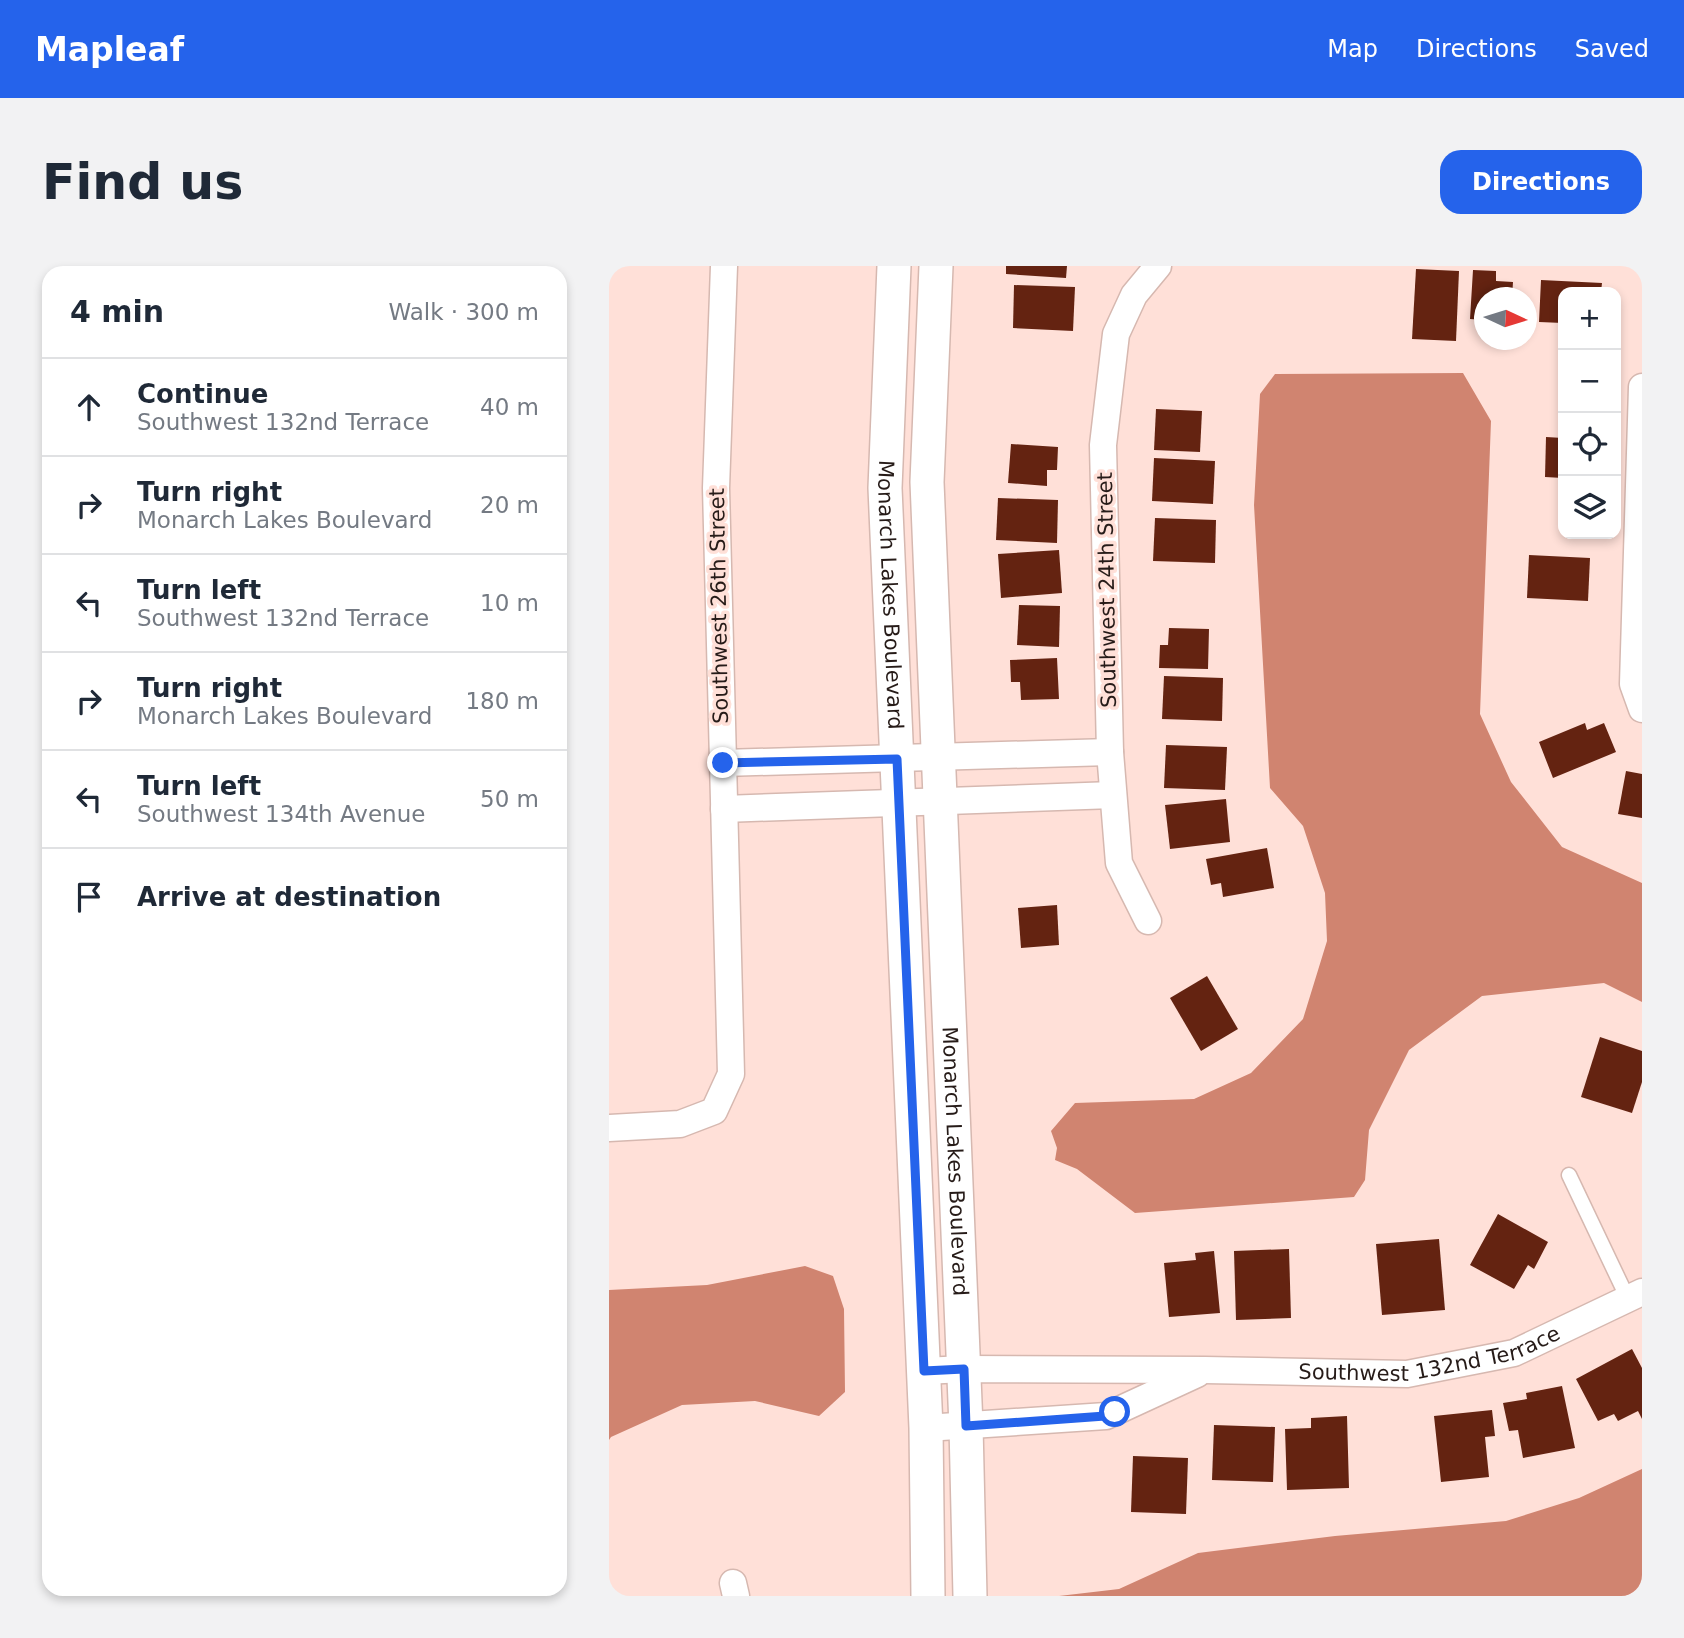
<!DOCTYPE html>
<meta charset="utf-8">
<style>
:root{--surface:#fff;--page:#f2f2f3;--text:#1f2937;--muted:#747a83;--line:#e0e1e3;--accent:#2563eb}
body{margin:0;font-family:"DejaVu Sans",sans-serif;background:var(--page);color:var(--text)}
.controls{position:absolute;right:21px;top:21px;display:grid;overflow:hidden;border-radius:14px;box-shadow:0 4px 10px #0003}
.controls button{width:63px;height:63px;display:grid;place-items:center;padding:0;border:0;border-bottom:2px solid var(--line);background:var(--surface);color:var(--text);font:35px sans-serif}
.compass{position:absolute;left:865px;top:21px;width:63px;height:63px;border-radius:50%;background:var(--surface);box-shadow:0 4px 10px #0003;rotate:94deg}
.stop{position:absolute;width:21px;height:21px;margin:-16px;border:5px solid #2563eb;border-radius:50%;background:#fff}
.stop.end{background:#2563eb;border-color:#fff;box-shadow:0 2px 7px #0008}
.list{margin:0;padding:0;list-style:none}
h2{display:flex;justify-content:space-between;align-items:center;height:91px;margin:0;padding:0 28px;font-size:30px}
h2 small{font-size:23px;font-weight:400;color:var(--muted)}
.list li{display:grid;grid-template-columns:46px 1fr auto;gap:21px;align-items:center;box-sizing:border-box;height:98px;padding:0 28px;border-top:2px solid var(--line)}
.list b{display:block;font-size:26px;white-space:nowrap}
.list p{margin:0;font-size:23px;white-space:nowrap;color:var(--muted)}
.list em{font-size:23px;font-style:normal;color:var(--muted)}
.icon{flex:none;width:38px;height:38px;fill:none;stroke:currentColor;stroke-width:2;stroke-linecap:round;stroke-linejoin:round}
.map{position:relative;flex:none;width:1033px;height:1330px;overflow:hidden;border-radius:21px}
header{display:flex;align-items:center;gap:42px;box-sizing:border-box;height:98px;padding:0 35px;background:var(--accent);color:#fff}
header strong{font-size:33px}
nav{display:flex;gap:38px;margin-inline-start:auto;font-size:24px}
.intro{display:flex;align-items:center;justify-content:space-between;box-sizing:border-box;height:168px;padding:0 42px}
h1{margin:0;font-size:49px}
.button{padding:18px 32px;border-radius:21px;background:var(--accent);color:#fff;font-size:24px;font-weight:700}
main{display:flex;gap:42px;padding:0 42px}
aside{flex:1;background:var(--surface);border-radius:21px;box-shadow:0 4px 10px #0003}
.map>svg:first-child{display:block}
.water{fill:#d08470}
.building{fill:#642311}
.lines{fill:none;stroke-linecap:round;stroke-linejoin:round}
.service-casing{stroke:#d6b8b0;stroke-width:17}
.minor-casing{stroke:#d6b8b0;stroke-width:29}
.tertiary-casing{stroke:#d6b8b0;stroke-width:36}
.service{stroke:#fff;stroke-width:14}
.minor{stroke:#fff;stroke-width:26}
.tertiary{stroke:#fff;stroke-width:33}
.route{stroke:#2563eb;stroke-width:9}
.labels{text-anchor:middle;stroke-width:7;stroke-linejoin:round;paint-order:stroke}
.street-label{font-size:21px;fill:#261b18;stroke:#ffe0d8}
</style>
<header>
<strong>Mapleaf</strong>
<nav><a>Map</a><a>Directions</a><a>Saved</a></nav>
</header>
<div class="intro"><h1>Find us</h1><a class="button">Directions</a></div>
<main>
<aside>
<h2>4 min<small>Walk · 300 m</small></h2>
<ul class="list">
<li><svg class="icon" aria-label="ahead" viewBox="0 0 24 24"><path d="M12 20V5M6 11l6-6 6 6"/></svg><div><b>Continue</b><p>Southwest 132nd Terrace</p></div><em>40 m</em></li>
<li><svg class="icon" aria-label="right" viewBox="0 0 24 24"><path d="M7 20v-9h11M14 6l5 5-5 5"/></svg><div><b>Turn right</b><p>Monarch Lakes Boulevard</p></div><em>20 m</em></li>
<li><svg class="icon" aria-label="left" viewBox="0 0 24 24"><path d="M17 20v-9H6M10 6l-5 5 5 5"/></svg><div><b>Turn left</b><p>Southwest 132nd Terrace</p></div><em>10 m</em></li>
<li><svg class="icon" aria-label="right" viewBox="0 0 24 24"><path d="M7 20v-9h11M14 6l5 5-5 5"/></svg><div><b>Turn right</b><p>Monarch Lakes Boulevard</p></div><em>180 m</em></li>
<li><svg class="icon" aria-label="left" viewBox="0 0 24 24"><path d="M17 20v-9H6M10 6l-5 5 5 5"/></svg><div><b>Turn left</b><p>Southwest 134th Avenue</p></div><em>50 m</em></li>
<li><svg class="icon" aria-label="arrive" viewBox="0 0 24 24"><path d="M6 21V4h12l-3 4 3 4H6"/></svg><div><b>Arrive at destination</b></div></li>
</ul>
</aside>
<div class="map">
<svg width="1033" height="1330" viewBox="0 0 1033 1330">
<rect width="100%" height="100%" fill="#ffe0d8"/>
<g class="water">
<polygon points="854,107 882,155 871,448 902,516 953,581 1033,617 1033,736 995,717 873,730 800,784 760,864 756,914 745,931 526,947 468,903 446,894 448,882 442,865 466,837 585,833 642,807 694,753 718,675 716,627 694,560 661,522 645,239 651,128 666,108"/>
<polygon points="196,1000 224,1010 235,1043 236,1126 210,1150 146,1135 73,1139 2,1171 0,1174 0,1024 98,1019"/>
<polygon points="1033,1203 1033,1323 1017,1330 450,1330 510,1323 589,1287 726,1270 897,1255 970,1232"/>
</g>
<g class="building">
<polygon points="397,0 458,0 457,12 397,8"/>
<polygon points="807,3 850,5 847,75 803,73"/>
<polygon points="864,4 887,5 887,15 904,16 903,32 876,32 876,54 861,53"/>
<polygon points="932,14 993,17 992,26 954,26 954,57 930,56"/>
<polygon points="405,19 466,21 464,65 404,62"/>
<polygon points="547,143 593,145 591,186 545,184"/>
<polygon points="937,171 954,172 954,212 936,211"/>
<polygon points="402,178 449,181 448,204 438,204 438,220 399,217"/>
<polygon points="545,192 606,195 604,238 543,235"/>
<polygon points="389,232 449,234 448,277 387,274"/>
<polygon points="546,252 607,254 606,297 544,295"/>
<polygon points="450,284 453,327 392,332 389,288"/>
<polygon points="920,289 981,292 979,335 918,332"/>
<polygon points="410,339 451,340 450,381 408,379"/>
<polygon points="560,362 600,363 599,403 550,402 551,379 559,379"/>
<polygon points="448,392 450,433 412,434 411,416 402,416 401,394"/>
<polygon points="555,410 614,412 613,455 553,453"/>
<polygon points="976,457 978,464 995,457 1007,486 944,512 930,476"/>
<polygon points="557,479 618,481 616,524 555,522"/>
<polygon points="1017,505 1033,508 1033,552 1009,548"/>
<polygon points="617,533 621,576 561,583 556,539"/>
<polygon points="658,582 665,622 614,631 612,617 602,619 597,593"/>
<polygon points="448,639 450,679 412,682 409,642"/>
<polygon points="598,710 629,763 592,785 561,732"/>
<polygon points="991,771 1033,785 1033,816 1023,847 972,831"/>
<polygon points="889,948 939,976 925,1003 919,999 905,1023 861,999"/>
<polygon points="830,973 836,1044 773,1049 767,978"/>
<polygon points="680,983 682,1052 627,1054 625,985"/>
<polygon points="605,985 611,1047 560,1051 555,997 587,994 586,987"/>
<polygon points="1023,1083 1033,1102 1033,1153 1029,1145 1009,1155 1005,1148 989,1155 967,1113"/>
<polygon points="953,1120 966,1182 914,1192 909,1164 900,1165 894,1137 918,1133 917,1127"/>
<polygon points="883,1144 886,1170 876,1171 880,1211 832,1216 825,1150"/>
<polygon points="738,1150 740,1222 678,1224 676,1163 702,1162 702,1152"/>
<polygon points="605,1159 666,1161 664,1216 603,1214"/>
<polygon points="524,1190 579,1192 577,1248 522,1246"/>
</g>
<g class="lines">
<defs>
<polyline id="service" points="960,909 1019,1033"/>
<g id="minor">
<polyline points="1033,121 1024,418 1033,443"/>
<polyline points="114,497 501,486"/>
<polyline points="115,543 504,529"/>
<polyline points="539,655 510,597 501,486 494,179 507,68 525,29 549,0"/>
<polyline points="0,862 71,858 105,845 122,808 107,222 115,0"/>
<path id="s1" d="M 315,1105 L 355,1103 L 596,1104 L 798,1108 L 905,1087 L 1033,1026"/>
<polyline points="317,1162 497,1150 588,1108"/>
<polyline points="124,1317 127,1330"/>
</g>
<g id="tertiary">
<path id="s2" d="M 285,0 L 276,222 L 317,1162 L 319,1330"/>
<path id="s3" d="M 327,0 L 318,216 L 357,1160 L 361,1330"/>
</g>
</defs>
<use href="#service" class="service-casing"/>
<use href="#minor" class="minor-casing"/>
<use href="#tertiary" class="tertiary-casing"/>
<use href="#service" class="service"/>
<use href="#minor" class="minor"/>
<use href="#tertiary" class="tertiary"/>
</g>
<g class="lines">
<polyline class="route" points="114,497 288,493 315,1105 355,1103 357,1160 496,1150 506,1146"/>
</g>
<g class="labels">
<g class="street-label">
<text transform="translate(498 324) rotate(-91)" y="7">Southwest 24th Street</text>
<text dy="7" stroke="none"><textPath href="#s2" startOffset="329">Monarch Lakes Boulevard</textPath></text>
<text transform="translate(110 340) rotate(-91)" y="7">Southwest 26th Street</text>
<text dy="7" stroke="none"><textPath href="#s3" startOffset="896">Monarch Lakes Boulevard</textPath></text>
<text dy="7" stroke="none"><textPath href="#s1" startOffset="508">Southwest 132nd Terrace</textPath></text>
</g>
</g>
</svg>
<div class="controls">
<button>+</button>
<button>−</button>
<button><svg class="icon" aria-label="locate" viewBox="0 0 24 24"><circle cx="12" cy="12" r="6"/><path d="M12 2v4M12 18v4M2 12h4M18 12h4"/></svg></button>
<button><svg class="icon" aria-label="layers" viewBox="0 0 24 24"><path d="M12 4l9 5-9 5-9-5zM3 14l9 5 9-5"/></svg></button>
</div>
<svg class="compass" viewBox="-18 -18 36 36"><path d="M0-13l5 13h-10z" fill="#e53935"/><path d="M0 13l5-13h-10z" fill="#747a83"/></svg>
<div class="stop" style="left:506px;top:1146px"></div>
<div class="stop end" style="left:114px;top:497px"></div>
</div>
</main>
